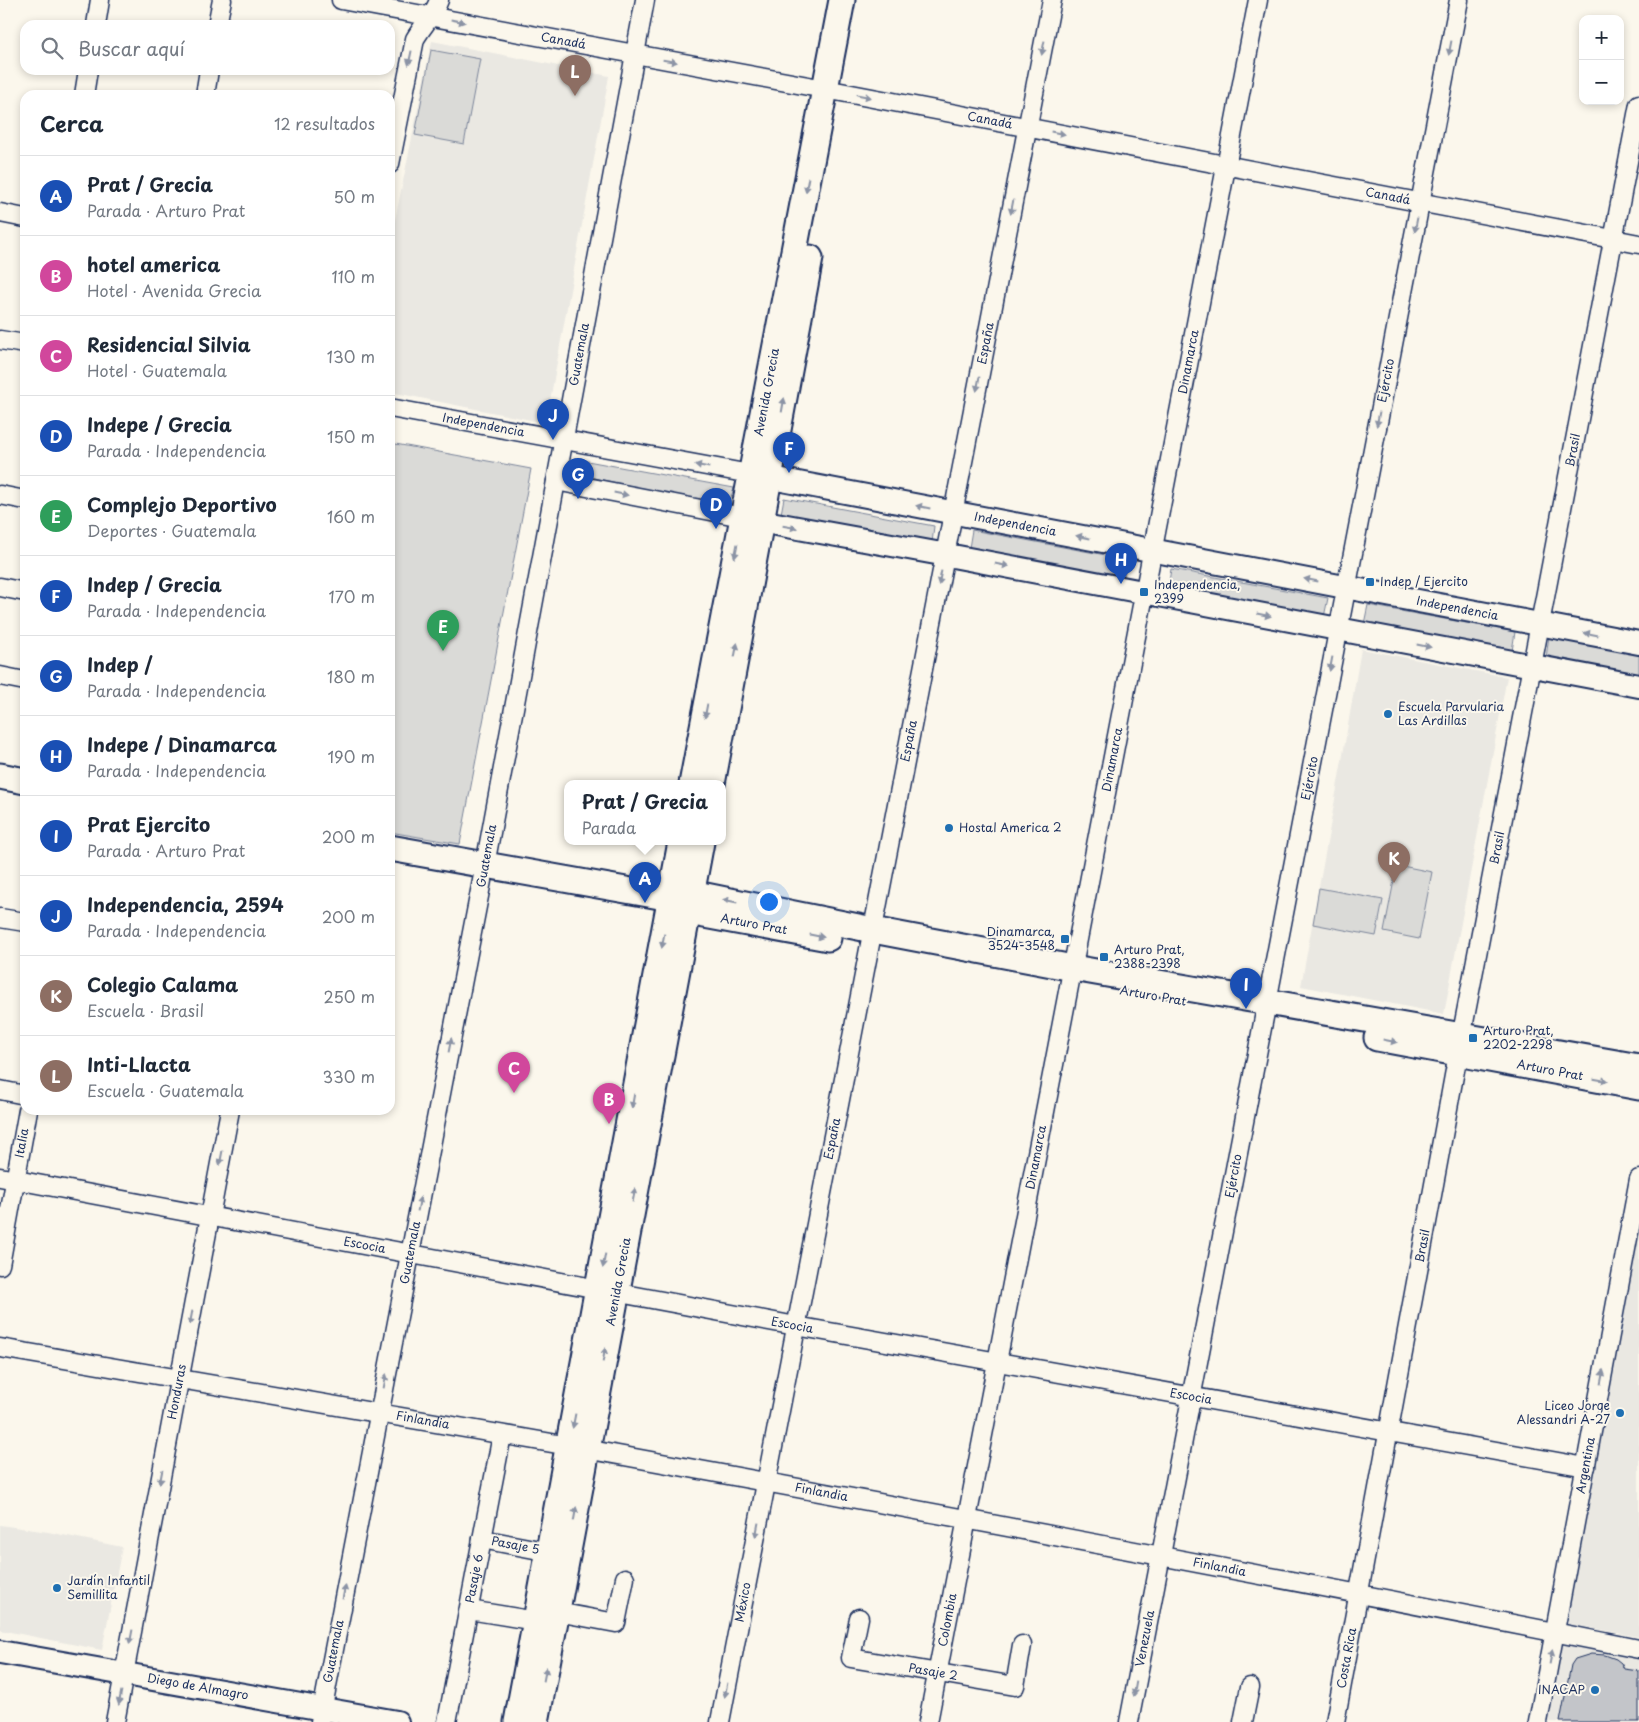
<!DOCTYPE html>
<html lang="es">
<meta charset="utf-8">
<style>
:root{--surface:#fff;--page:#f2f2f3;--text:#1f2937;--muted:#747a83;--line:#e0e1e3;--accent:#111827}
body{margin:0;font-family:"Playpen Sans",sans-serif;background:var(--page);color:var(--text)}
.controls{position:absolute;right:15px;top:15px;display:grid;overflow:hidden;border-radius:10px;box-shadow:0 2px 8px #0003}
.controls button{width:45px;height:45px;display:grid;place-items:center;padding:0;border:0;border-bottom:1px solid var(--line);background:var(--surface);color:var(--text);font:25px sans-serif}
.you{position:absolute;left:768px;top:901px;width:18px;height:18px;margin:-12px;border:4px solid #fff;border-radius:50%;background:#1a73e8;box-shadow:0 0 0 8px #1a73e833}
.badge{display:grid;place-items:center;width:32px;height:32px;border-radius:50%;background:var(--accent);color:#fff;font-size:16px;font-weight:700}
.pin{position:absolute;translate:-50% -41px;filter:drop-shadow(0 1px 2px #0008)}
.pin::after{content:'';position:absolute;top:26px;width:18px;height:15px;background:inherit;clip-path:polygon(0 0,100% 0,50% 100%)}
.popup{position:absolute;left:564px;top:780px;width:162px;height:65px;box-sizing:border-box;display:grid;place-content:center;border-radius:10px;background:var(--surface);filter:drop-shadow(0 1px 4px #0005);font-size:16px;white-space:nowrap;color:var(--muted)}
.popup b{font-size:19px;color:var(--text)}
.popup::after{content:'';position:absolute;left:50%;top:100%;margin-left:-10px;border:10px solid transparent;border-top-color:var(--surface)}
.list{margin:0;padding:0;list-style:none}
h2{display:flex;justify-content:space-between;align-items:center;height:65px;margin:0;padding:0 20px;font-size:21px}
h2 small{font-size:16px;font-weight:400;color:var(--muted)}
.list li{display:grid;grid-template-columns:32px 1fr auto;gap:15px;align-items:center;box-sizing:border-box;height:80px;padding:0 20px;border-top:1px solid var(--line)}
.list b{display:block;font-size:19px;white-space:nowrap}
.list p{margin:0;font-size:16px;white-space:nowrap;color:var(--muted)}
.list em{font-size:16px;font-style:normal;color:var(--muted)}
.icon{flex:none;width:28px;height:28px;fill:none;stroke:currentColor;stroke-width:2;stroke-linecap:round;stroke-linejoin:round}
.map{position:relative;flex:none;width:1639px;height:1722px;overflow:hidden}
.search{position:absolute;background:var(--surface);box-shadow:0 2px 8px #0003;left:20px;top:20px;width:375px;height:55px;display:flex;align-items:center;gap:12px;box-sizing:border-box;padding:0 18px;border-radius:15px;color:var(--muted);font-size:19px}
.panel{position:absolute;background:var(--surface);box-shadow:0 2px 8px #0003;left:20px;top:90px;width:375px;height:1025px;border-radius:15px}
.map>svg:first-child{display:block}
.built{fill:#eae8e2}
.green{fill:#dadad7;stroke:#7a849a}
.building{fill:#c3c5c9;stroke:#1b2f5e}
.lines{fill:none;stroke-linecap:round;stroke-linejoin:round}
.minor-casing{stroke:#1b2f5e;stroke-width:21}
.tertiary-casing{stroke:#1b2f5e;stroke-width:26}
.secondary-casing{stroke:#1b2f5e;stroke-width:29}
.minor{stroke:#fbf7ec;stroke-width:18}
.tertiary{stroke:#fbf7ec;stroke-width:22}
.secondary{stroke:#fbf7ec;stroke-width:25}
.oneway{fill:#8b93a5}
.poi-dot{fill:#1f6fb2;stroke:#fbf7ec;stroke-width:2}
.labels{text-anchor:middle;stroke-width:4;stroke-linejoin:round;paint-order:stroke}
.street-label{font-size:12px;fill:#1b2f5e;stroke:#fbf7ec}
.poi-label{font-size:12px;fill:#1b2f5e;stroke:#fbf7ec;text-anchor:start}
</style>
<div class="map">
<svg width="1639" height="1722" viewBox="0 0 1639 1722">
<rect width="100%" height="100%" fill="#fbf7ec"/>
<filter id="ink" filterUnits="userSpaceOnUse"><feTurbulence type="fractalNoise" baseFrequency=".02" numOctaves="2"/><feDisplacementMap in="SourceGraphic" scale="10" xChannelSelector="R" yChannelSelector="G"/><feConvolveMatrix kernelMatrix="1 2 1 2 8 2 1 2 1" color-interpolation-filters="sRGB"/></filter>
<g filter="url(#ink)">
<g class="built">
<polygon points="432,41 609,76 546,423 390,392 390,244"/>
<polygon points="1361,649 1507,677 1444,1014 1301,986 1341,766"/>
<polygon points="1639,1204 1639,1637 1563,1623"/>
<polygon points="0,1525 48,1532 122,1547 102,1650 0,1630"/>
<polygon points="1560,1643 1639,1659 1639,1722 1544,1722"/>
</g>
<g class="green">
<polygon points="431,50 480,59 464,144 415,135"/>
<polygon points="390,443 531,469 460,844 390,832"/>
<polygon points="582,460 734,488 728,506 579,475"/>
<polygon points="784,498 934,526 932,543 781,514"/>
<polygon points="972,530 1127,559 1124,577 969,548"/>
<polygon points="1171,569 1328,598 1324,617 1168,588"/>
<polygon points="1368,605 1515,632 1512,651 1364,624"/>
<polygon points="1549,636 1639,653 1639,675 1546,658"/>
<polygon points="1397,865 1432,872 1419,939 1384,932"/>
<polygon points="1319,888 1383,900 1376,936 1313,924"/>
</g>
<polygon class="building" points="1591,1654 1605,1655 1616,1659 1621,1663 1624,1669 1639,1671 1639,1722 1560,1722 1571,1665 1575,1659"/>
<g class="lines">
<defs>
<g id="minor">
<path id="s1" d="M 341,0 L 841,92 L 1639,244"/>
<polyline points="96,25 100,0"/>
<polyline points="217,25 222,0"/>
<polyline points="84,95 88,70"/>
<polyline points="205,95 209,70"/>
<path d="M 390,164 L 415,39 C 423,25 434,15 439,0"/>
<polyline points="0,213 25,218"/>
<polyline points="0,340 25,344"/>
<path id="s2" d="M 390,408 L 750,474"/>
<polyline points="556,481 742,517"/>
<polyline points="0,495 25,500"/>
<polyline points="0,587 25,592"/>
<polyline points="0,676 25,681"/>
<polyline points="0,918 25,922"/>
<polyline points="0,1090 25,1095"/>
<path id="s3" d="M 0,1177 L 796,1326 L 1586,1467"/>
<path id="s4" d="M 0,1265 L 28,1110"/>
<path id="s5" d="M 0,1348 C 190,1381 380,1412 569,1446 C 926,1511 1283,1578 1639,1649"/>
<path id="s6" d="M 482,1539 L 550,1552"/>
<polyline points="469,1610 536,1621"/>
<polyline points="557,1612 616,1623 625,1578"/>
<path id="s7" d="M 859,1618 L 851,1658 L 1015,1686 L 1022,1645"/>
<path id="s8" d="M 115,1722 L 230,1110"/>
<path id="s9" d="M 320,1722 L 485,865 L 645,0"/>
<path id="s10" d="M 447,1722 L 502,1435"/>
<path id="s11" d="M 720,1722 L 1052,0"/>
<path id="s12" d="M 928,1722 L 1258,0"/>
<path id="s13" d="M 1129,1722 L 1459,0"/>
<polyline points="1243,1722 1250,1687"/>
<path id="s14" d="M 1335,1722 L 1458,1054 L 1639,104"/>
<path id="s15" d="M 1538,1722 L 1639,1179"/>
</g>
<g id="tertiary">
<path id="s16" d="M 751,474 L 1639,643"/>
<polyline points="743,518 958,557 1639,686"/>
<path id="s17" d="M 0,1652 L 397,1722"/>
</g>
<g id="secondary">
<polyline points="0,776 25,781"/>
<path id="s18" d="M 692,784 L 842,0"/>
<polyline points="712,784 810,258"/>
<polyline points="390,848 671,898 691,893 873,930 1073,968 1639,1067"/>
<path id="s19" d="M 671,898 L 688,912 L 828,938"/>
<path id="s20" d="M 1377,1038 L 1639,1087"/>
<polyline points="517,1722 681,842"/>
<path id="s21" d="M 536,1722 L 701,842"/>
</g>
</defs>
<use href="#minor" class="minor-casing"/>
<use href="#tertiary" class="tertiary-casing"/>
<use href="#secondary" class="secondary-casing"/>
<use href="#minor" class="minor"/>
<use href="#tertiary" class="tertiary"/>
<use href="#secondary" class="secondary"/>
</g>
<defs><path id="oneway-solid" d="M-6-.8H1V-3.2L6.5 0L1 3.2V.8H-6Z" transform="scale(1.25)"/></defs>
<g class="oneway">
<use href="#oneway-solid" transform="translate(458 21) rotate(11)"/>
<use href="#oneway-solid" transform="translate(1043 48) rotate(101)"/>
<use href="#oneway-solid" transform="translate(1450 48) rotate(101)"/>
<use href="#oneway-solid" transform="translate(410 58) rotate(102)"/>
<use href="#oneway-solid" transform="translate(670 61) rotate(10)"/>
<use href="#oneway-solid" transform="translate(864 96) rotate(11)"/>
<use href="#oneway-solid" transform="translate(1058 133) rotate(11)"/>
<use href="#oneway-solid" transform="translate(807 185) rotate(101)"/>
<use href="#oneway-solid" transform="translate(1012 207) rotate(101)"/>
<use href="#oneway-solid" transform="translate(1416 225) rotate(101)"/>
<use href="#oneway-solid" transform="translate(978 384) rotate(101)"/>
<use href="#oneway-solid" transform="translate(783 405) rotate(-80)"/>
<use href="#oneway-solid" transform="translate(1378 419) rotate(101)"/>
<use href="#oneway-solid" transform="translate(702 466) rotate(-169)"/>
<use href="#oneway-solid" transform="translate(621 494) rotate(11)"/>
<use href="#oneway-solid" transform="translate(923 507) rotate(-169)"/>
<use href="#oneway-solid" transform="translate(790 527) rotate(10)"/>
<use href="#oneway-solid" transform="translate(1083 537) rotate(-169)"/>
<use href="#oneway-solid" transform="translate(736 551) rotate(101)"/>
<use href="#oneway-solid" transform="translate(1002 565) rotate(11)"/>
<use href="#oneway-solid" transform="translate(940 578) rotate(101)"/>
<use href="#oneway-solid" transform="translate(1311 580) rotate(-169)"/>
<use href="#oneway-solid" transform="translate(1264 615) rotate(11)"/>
<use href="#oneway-solid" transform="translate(1591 634) rotate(-169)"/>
<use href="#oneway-solid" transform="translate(1424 646) rotate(11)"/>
<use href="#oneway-solid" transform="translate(736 650) rotate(-79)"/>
<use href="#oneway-solid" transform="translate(1331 664) rotate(101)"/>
<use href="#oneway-solid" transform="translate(706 711) rotate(101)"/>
<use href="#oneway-solid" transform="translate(730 901) rotate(-168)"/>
<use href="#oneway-solid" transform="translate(817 936) rotate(11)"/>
<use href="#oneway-solid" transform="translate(663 941) rotate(100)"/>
<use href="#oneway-solid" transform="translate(1390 1041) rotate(11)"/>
<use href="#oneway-solid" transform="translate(450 1045) rotate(-79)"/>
<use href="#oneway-solid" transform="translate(1601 1080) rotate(10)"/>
<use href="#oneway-solid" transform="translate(633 1101) rotate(100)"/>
<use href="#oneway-solid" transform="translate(221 1158) rotate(101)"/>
<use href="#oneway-solid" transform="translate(634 1195) rotate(-79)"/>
<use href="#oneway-solid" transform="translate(419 1204) rotate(-79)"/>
<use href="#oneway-solid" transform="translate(604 1261) rotate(100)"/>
<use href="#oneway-solid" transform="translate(191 1318) rotate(101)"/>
<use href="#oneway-solid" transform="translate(604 1355) rotate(-80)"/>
<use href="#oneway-solid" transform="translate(1602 1377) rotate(-79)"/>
<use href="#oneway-solid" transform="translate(385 1381) rotate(-79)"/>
<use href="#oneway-solid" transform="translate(574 1421) rotate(101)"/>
<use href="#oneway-solid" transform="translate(161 1477) rotate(101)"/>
<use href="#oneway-solid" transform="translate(575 1514) rotate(-80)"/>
<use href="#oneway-solid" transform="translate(757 1530) rotate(101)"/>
<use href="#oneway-solid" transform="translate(344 1592) rotate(-79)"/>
<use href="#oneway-solid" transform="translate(131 1637) rotate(101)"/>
<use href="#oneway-solid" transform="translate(1551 1657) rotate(-79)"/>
<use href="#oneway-solid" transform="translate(545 1674) rotate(-79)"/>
<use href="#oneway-solid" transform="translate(1135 1689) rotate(100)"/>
<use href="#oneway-solid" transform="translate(726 1690) rotate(101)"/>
<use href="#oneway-solid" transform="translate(120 1698) rotate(101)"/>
</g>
</g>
<g class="poi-dot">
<rect x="1365" y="577" width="10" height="10" rx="2.5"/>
<rect x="1139" y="587" width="10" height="10" rx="2.5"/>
<circle cx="1388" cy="714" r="5"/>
<circle cx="949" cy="828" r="5"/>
<rect x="1060" y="934" width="10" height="10" rx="2.5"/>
<rect x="1099" y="952" width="10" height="10" rx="2.5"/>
<rect x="1468" y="1033" width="10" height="10" rx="2.5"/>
<circle cx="1620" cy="1413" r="5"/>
<circle cx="57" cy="1588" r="5"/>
<circle cx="1595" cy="1690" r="5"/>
</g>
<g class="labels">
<g class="street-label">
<text dy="4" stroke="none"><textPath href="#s1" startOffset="226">Canadá</textPath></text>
<text dy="4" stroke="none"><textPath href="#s1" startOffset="660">Canadá</textPath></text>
<text dy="4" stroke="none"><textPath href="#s1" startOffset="1065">Canadá</textPath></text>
<text dy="4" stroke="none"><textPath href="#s11" startOffset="1404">España</textPath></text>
<text dy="4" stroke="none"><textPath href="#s9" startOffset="1392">Guatemala</textPath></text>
<text dy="4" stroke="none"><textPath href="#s12" startOffset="1385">Dinamarca</textPath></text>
<text dy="4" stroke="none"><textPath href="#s13" startOffset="1366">Ejército</textPath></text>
<text dy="4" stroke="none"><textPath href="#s18" startOffset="399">Avenida Grecia</textPath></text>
<text dy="4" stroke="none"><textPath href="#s2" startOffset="95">Independencia</textPath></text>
<text dy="4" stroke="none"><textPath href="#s14" startOffset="1294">Brasil</textPath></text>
<text dy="4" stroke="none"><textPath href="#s16" startOffset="269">Independencia</textPath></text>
<text dy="4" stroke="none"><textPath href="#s16" startOffset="719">Independencia</textPath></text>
<text dy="4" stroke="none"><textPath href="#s11" startOffset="999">España</textPath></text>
<text dy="4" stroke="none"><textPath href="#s12" startOffset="980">Dinamarca</textPath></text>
<text dy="4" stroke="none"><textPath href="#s13" startOffset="961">Ejército</textPath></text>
<text dy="4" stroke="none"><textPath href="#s14" startOffset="889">Brasil</textPath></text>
<text dy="4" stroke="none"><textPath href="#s9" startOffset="882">Guatemala</textPath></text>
<text dy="4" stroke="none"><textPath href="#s19" startOffset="89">Arturo Prat</textPath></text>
<text transform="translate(1153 996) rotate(10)" y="4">Arturo Prat</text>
<text dy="4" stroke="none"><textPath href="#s20" startOffset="176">Arturo Prat</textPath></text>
<text dy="4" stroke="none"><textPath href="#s11" startOffset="594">España</textPath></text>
<text dy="4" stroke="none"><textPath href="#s4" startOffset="124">Italia</textPath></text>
<text dy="4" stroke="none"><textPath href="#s12" startOffset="575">Dinamarca</textPath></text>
<text dy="4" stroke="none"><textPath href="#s13" startOffset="556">Ejército</textPath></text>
<text dy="4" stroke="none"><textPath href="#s3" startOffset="371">Escocia</textPath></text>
<text dy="4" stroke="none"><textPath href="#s14" startOffset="484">Brasil</textPath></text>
<text dy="4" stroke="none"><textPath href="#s9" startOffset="478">Guatemala</textPath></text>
<text dy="4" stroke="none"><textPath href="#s21" startOffset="448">Avenida Grecia</textPath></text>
<text dy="4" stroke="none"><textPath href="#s3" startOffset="806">Escocia</textPath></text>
<text dy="4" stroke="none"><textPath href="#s8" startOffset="336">Honduras</textPath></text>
<text dy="4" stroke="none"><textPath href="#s3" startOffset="1211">Escocia</textPath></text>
<text dy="4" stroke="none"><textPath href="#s5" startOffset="429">Finlandia</textPath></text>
<text dy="4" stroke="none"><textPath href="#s15" startOffset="261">Argentina</textPath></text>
<text dy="4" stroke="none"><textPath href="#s5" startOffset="834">Finlandia</textPath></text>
<text dy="4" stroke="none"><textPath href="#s6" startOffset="34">Pasaje 5</textPath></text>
<text dy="4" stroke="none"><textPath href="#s5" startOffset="1239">Finlandia</textPath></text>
<text dy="4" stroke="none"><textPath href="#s10" startOffset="146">Pasaje 6</textPath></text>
<text dy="4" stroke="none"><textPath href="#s11" startOffset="122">México</textPath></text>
<text dy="4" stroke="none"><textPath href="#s12" startOffset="104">Colombia</textPath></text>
<text dy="4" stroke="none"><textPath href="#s13" startOffset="85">Venezuela</textPath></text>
<text dy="4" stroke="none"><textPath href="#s9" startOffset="72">Guatemala</textPath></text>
<text dy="4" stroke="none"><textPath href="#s14" startOffset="65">Costa Rica</textPath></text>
<text dy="4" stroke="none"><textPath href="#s7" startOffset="124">Pasaje 2</textPath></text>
<text dy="4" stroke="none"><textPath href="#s17" startOffset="201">Diego de Almagro</textPath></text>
</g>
<g class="poi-label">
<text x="1380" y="586">Indep / Ejercito</text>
<text x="1154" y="589">Independencia,<tspan x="1154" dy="14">2399</tspan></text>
<text x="1398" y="711">Escuela Parvularia<tspan x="1398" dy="14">Las Ardillas</tspan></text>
<text x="959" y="832">Hostal America 2</text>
<text x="1055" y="936" text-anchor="end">Dinamarca,<tspan x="1055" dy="14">3524-3548</tspan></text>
<text x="1114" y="954">Arturo Prat,<tspan x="1114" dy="14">2388-2398</tspan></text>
<text x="1483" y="1035">Arturo Prat,<tspan x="1483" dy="14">2202-2298</tspan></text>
<text x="1610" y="1410" text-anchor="end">Liceo Jorge<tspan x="1610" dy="14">Alessandri A-27</tspan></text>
<text x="67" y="1585">Jardín Infantil<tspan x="67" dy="14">Semillita</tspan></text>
<text x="1585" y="1694" text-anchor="end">INACAP</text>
</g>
</g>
</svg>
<div class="controls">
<button>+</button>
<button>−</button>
</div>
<div class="you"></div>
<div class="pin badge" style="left:645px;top:903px;background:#1a4fb4">A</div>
<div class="popup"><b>Prat / Grecia</b>Parada</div>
<div class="pin badge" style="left:609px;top:1124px;background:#d1479c">B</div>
<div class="pin badge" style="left:514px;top:1093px;background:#d1479c">C</div>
<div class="pin badge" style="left:716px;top:529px;background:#1a4fb4">D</div>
<div class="pin badge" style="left:443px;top:651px;background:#2e9e5b">E</div>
<div class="pin badge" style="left:789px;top:473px;background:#1a4fb4">F</div>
<div class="pin badge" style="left:578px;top:499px;background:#1a4fb4">G</div>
<div class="pin badge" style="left:1121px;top:584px;background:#1a4fb4">H</div>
<div class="pin badge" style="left:1246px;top:1009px;background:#1a4fb4">I</div>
<div class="pin badge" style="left:553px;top:440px;background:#1a4fb4">J</div>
<div class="pin badge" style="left:1394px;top:883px;background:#8d6e63">K</div>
<div class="pin badge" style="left:575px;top:96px;background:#8d6e63">L</div>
<div class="search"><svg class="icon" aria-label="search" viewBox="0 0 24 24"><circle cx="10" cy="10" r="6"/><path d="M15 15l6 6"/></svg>Buscar aquí</div>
<section class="panel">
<h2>Cerca<small>12 resultados</small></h2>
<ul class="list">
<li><span class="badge" style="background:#1a4fb4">A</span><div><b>Prat / Grecia</b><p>Parada · Arturo Prat</p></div><em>50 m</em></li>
<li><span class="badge" style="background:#d1479c">B</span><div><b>hotel america</b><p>Hotel · Avenida Grecia</p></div><em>110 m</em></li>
<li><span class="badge" style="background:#d1479c">C</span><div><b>Residencial Silvia</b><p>Hotel · Guatemala</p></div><em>130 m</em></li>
<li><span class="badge" style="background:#1a4fb4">D</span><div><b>Indepe / Grecia</b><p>Parada · Independencia</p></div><em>150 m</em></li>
<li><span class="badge" style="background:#2e9e5b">E</span><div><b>Complejo Deportivo</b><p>Deportes · Guatemala</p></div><em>160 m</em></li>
<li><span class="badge" style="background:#1a4fb4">F</span><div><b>Indep / Grecia</b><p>Parada · Independencia</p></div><em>170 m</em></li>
<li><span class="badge" style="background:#1a4fb4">G</span><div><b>Indep /</b><p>Parada · Independencia</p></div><em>180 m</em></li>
<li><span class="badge" style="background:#1a4fb4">H</span><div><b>Indepe / Dinamarca</b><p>Parada · Independencia</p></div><em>190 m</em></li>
<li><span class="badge" style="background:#1a4fb4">I</span><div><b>Prat Ejercito</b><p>Parada · Arturo Prat</p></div><em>200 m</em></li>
<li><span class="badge" style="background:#1a4fb4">J</span><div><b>Independencia, 2594</b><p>Parada · Independencia</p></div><em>200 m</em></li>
<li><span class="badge" style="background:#8d6e63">K</span><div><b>Colegio Calama</b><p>Escuela · Brasil</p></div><em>250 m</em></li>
<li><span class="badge" style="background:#8d6e63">L</span><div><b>Inti-Llacta</b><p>Escuela · Guatemala</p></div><em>330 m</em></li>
</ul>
</section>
</div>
